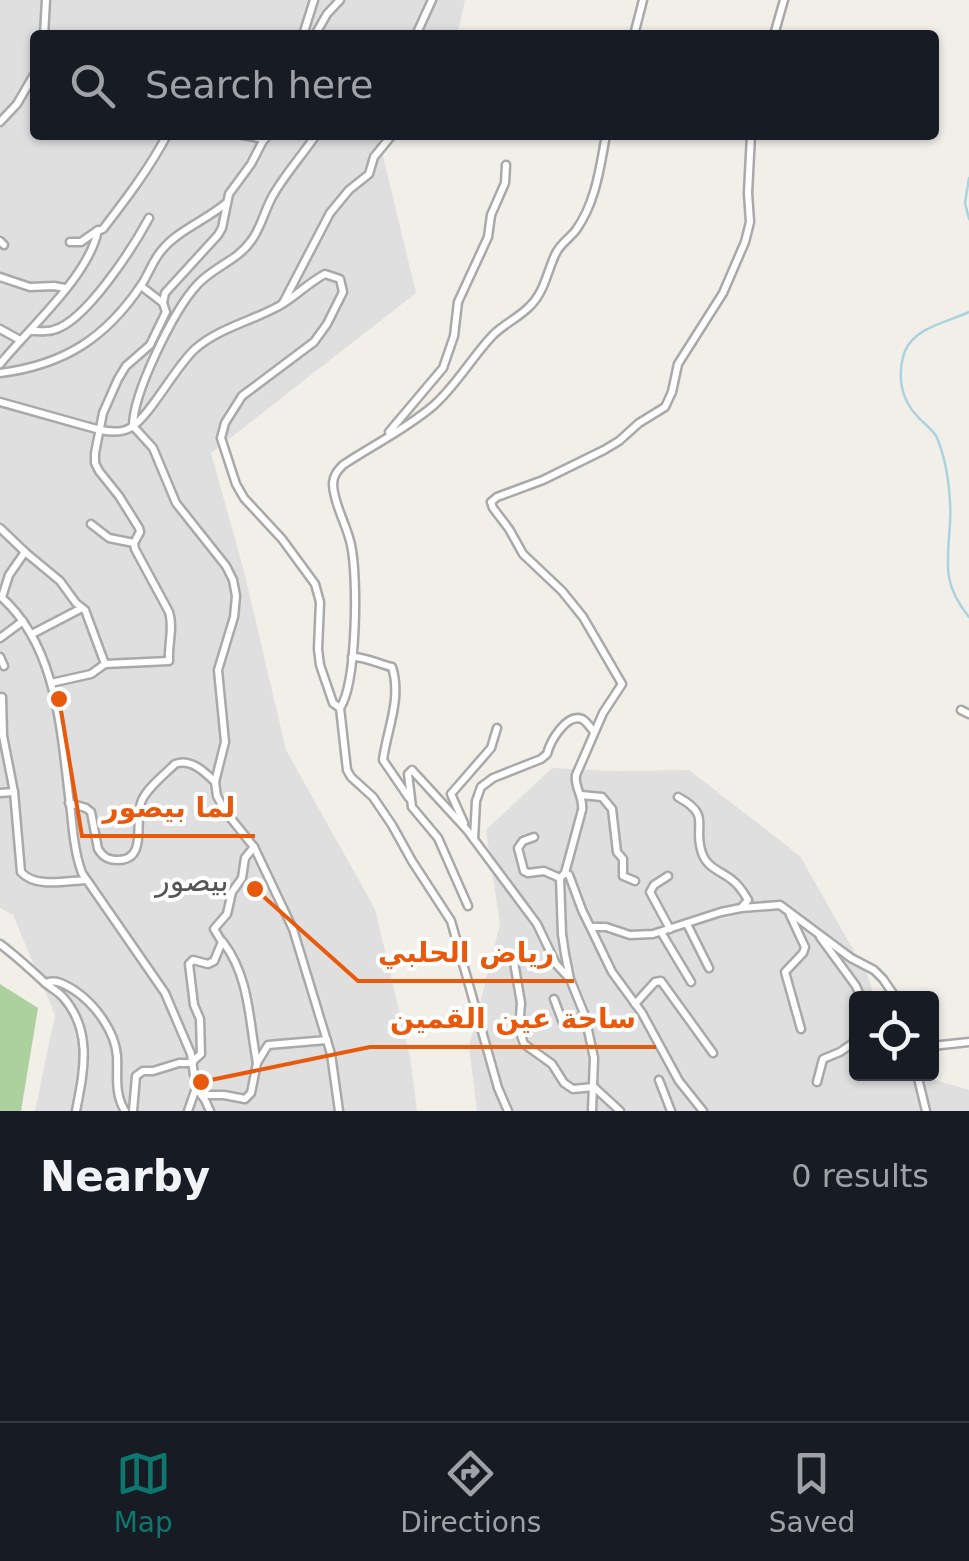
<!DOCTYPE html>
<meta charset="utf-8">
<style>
:root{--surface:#171b24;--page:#20242c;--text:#f1f3f6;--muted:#9ea1a6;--line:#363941;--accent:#0f766e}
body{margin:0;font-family:"DejaVu Sans","Noto Naskh Arabic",sans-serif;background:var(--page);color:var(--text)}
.controls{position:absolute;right:30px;bottom:30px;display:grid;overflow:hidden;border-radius:10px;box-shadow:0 2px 8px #0004}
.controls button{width:90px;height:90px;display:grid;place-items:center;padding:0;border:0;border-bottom:2px solid var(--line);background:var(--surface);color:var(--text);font:50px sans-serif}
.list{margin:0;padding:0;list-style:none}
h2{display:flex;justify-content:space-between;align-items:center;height:130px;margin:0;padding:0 40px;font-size:42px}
h2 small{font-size:32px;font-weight:400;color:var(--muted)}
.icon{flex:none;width:55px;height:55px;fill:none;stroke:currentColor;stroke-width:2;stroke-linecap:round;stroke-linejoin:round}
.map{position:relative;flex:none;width:969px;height:1111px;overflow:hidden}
.search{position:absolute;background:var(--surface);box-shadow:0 2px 8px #0004;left:30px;right:30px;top:30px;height:110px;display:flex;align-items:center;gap:25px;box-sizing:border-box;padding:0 35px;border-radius:10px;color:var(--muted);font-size:38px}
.sheet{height:310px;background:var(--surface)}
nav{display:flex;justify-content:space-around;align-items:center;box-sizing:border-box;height:140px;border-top:2px solid var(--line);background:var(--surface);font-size:28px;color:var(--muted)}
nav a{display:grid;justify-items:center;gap:5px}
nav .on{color:var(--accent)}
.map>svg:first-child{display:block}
.residential{fill:#e0dfdf}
.forest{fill:#add19e}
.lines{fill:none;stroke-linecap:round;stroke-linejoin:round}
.stream{stroke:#aad3df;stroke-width:2.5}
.minor-casing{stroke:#a9a9a9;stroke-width:11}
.minor{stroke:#fff;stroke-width:6}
.labels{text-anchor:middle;stroke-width:8;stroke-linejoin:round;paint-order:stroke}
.quarter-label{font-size:30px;fill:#555;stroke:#fff}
.leader{fill:none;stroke:#e8590c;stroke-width:4}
.callout-dot{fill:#e8590c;stroke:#fff;stroke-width:4}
.callout-label{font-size:28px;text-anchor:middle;font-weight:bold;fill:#e8590c;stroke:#fff;stroke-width:8;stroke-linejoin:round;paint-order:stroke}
</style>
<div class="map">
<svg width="969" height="1111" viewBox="0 0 969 1111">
<rect width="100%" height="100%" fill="#f2efe9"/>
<g class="residential">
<polygon points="0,0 465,0 459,28 454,35 35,35 35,135 378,135 416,293 211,453 244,571 286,750 375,909 410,1056 417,1111 35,1111 55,1015 13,915 0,908"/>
<polygon points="552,768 613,771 689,770 800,856 867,974 875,998 856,998 856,1074 915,1074 969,1090 969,1111 477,1111 469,1047 500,924 486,830"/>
</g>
<polygon class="forest" points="0,984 38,1008 21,1111 0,1111"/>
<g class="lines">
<g class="stream">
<polyline points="969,178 965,203 969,219"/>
<path d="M 969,312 C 948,322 915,327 905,351 C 897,374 900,398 917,416 C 923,423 934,430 937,438 C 941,447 944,459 946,468 C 949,485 951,506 950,522 C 948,562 941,583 969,617"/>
</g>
<defs>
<g id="minor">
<polyline points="44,35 46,0"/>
<polyline points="303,35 314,0"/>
<polyline points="315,35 327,14 340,0"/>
<polyline points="416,35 432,0"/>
<polyline points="634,35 643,0"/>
<polyline points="774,35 784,0"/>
<polyline points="0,122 17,104 35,73"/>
<polyline points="242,135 265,139"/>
<path d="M 316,135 C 303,154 287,172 275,192 C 265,207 262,227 251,241 C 237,261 213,267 197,285 C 174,310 133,393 133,426 L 153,448 L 176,503 L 226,566 L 233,580 L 236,596 L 234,617 L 218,670 L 225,742 L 215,782 L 217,796 L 225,811 L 254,847 L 293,929 L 331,1054 L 339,1111"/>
<path d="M 98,231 L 103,229 C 126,199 149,169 167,135"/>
<polyline points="0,241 4,245"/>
<polyline points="0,277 30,287 54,286 65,288"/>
<polyline points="141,286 163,303"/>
<polyline points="283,303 330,213 349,190 369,174 374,157 392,135"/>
<polyline points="0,329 20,340"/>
<path d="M 30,331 C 37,331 47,332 53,330 C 85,323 134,246 149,218"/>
<path d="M 0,364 C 30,327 89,276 98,230 L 81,242 L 70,242"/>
<path d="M 0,373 C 64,365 106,338 142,284 C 149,273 153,260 162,250 C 177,231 206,220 225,204"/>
<path d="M 0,402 L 100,430 C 110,432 121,433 130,428 C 149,418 175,367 195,349 C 219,328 252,321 279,306 C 295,297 308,283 325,274 L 340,279 L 343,292 L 327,324 L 314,342 L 242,396 L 225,423 L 221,438 L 236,484 L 244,498 L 282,539 L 315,584 L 320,602 L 318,649 L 320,665 L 333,703 L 340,708 L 347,770 L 351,777 L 373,797 L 392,825 L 412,861 L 451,921 L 498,1088 L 508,1111"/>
<polyline points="389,432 443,368 454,336 458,302 488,237 491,215 505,183 506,165"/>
<polyline points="91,524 109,538 134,543"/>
<polyline points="0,528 25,552 9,575 2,597"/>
<polyline points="25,552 60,581 76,603 85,610 105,664 91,674 51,683"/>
<path d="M 0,596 C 60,648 61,739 71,812 C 73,833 75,854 82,873 L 165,993 L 191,1054 L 196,1088 L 205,1100 L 210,1111"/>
<polyline points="32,634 82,608"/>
<polyline points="0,638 23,621"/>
<polyline points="0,657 4,666"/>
<path d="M 352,657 C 367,657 378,664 392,667 C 402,699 387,729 383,760 L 409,798"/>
<path d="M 105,664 L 169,661 C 168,643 174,628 169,612 L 135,549 L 134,543 L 140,532 L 139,528 L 119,496 L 99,471 L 95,463 L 95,453 L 103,413 L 118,379 L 126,366 L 150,345 L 166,312 L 163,303 L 165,293 L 218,235 L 222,228 L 229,194 L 251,164 L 266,135"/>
<path d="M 2,697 L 3,736 L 14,792 L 21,872 C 35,888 65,881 85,880"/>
<path d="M 340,708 C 357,683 358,576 351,545 C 347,525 334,505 333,485 C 333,476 337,471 343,465 C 373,445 406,429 433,406 C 456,386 472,357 493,335 C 504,324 518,318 529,307 C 545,292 547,271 556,253 C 561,243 570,238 576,230 C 596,202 600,167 606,135"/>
<polyline points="961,710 969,714"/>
<polyline points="0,793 14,792"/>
<polyline points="581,795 602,797 612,809 617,852 623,859 623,876 635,881"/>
<path d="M 678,797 C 713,816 692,825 702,853 C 707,868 721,871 732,880 C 739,885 744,893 748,900 L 742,907"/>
<path d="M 69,803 L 86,808 L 91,812 L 98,849 C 103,857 108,860 118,860 C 149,860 133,819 142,800 C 149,786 164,775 175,764 C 190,758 204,771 215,782"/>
<polyline points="464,823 451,794 491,748 497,728"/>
<polyline points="534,837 523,841 518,848 524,871 528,873 544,871 560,878"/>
<path d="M 474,839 L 476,801 L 481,787 L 493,778 L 541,759 L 547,754 C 550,742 566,713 582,719 C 586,721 591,728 594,732"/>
<path d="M 565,873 L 582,810 C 584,797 574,788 576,775 L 603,713 L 622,684 L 583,617 L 562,591 L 523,554 L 509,529 L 493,508 L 491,502 L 497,497 L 543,480 L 604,450 L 619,441 L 639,423 L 665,407 L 672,392 L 678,364 L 723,293 L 745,242 L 750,222 L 748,193 L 751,135"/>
<polyline points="668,876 654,885 650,892 670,929"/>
<polyline points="468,906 438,838 412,807 408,774 412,770 467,830 537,924 556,964 569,978"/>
<polyline points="790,915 805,947 803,953 785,972 801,1029"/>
<polyline points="687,924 709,968"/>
<polyline points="592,927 606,927 630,935 653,934 721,912 741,908 780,905 851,958 874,970 883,979 896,998"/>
<polyline points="661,932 691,982"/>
<polyline points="820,937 856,986 861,998"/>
<path d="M 223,942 C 250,977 249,1022 257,1063"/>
<path d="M 0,944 C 16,956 29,968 43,981 C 49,987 56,990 62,996 C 93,1030 84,1070 76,1111"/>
<polyline points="514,962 521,1003 519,1029 524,1044 552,1064 564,1083 573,1089 594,1087 620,1111"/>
<path d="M 45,983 C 56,979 64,984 74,990 C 95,1004 115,1031 117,1056 C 118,1076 114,1093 125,1111"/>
<polyline points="554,999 563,1023 585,1016"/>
<polyline points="635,1004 655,982 661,981 713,1053"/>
<polyline points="932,1046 969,1042"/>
<polyline points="193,1061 201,1054 200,1019 194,1005 189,964 193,960 208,964 214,961 222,942 214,929 227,914 232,892 242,878 245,858 254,847"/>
<polyline points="917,1074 926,1111"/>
<polyline points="659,1080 671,1111"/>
<polyline points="817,1082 823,1059 840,1052 856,1041"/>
<polyline points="203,1095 224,1095 245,1099 251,1093 257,1063 268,1045 327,1040"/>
<polyline points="133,1111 136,1076 143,1071 153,1071 179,1063 193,1063"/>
<polyline points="188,1111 196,1088"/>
<polyline points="592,1111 594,1058 585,1016 570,979 565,954 562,934 560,878 565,873 569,875 582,910 612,972 642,1013 679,1081 703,1111"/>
</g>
</defs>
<use href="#minor" class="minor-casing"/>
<use href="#minor" class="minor"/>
</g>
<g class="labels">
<g class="quarter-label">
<text x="192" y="891">بيصور</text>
</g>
</g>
<path class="leader" d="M59 699L82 836H255M255 889L358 981H574M201 1082L370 1047H656"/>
<g class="callout-dot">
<circle cx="59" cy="699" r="10"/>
<circle cx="255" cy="889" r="10"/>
<circle cx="201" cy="1082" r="10"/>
</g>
<g class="callout-label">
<text x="169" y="817">لما بيصور</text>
<text x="466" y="962">رياض الحلبي</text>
<text x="513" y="1028">ساحة عين القمين</text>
</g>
</svg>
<div class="controls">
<button><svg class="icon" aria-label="locate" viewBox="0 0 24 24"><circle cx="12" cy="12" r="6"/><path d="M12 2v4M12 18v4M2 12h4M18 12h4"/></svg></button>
</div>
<div class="search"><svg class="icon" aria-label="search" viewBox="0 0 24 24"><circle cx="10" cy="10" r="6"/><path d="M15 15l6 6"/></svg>Search here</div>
</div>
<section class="sheet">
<h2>Nearby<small>0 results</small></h2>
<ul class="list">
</ul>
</section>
<nav>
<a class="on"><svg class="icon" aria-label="map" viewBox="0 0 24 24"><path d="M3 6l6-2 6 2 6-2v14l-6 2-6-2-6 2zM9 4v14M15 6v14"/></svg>Map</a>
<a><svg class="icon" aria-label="directions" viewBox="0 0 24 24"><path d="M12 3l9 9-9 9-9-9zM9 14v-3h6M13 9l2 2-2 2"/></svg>Directions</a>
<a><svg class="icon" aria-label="saved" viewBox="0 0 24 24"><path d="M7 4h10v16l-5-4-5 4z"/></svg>Saved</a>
</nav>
